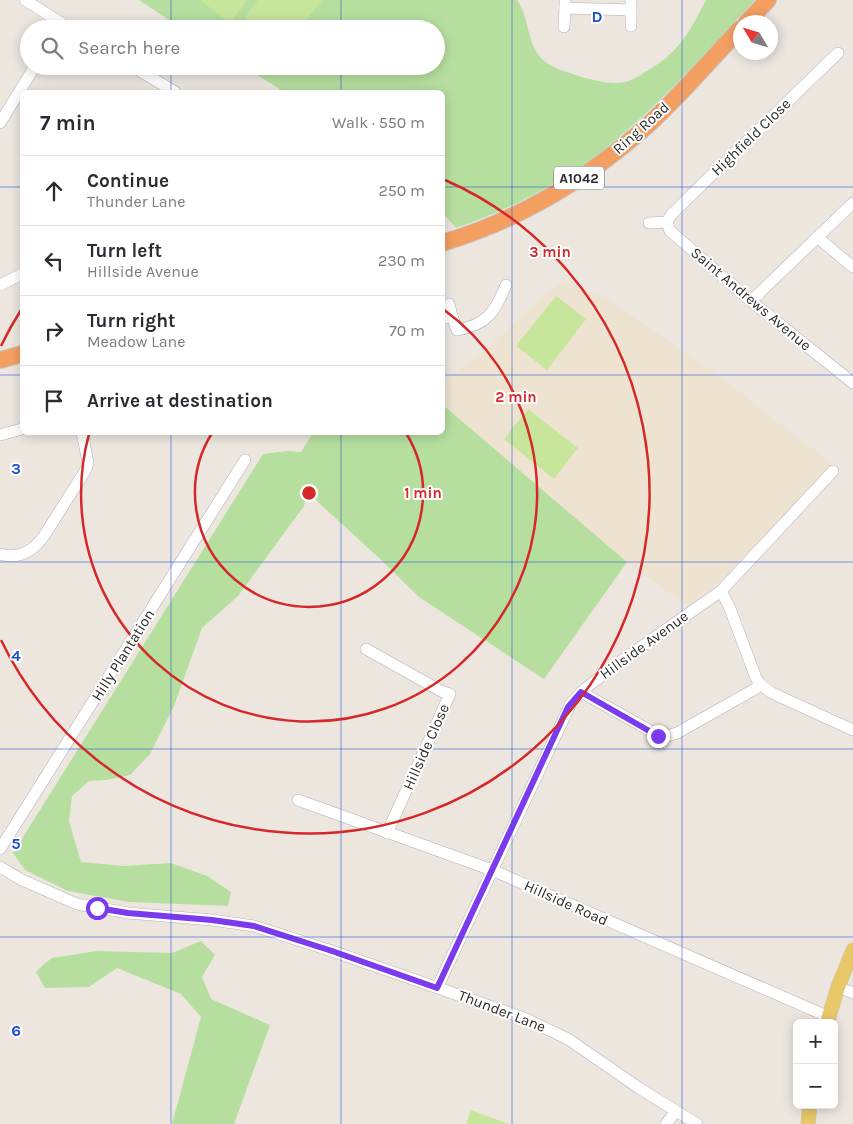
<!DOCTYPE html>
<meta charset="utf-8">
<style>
:root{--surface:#fff;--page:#f2f2f3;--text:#2b2b33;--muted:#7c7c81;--line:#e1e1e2}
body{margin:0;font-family:Karla,sans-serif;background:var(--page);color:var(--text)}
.controls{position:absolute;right:15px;bottom:15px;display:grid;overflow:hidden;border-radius:8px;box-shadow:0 2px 12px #0003}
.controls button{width:45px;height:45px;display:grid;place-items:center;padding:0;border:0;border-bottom:1px solid var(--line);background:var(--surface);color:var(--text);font:25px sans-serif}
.compass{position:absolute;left:733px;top:15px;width:45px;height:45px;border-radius:50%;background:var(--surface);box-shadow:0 2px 12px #0003;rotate:308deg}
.stop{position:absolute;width:15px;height:15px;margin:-11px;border:4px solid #7c3aed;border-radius:50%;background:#fff}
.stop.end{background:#7c3aed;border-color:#fff;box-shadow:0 1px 5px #0008}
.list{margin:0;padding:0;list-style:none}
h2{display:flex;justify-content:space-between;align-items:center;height:65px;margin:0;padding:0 20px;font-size:21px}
h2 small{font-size:16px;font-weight:400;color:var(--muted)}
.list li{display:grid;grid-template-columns:32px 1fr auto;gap:15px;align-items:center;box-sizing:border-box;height:70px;padding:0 20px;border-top:1px solid var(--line)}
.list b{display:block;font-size:19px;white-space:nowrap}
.list p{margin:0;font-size:16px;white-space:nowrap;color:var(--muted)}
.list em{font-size:16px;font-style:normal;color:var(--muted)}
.icon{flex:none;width:28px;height:28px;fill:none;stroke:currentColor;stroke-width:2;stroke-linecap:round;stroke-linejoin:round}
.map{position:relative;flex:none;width:853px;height:1124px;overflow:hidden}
.search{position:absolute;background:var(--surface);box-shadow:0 2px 12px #0003;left:20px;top:20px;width:425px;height:55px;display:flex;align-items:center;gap:12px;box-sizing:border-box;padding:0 18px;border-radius:28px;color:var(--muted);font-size:19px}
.panel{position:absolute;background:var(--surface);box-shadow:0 2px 12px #0003;left:20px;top:90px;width:425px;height:345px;border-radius:8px}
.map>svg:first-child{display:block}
.education{fill:#ede3d0}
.green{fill:#b6df9f}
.pitch{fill:#c7e69c}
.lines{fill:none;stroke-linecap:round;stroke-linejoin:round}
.minor-casing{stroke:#afb1bb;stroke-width:12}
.major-casing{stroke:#c4c4c4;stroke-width:15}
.highway-casing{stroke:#c4c4c4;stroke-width:18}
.minor{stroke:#fff;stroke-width:11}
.major{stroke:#e8c868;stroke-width:14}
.highway{stroke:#f49f62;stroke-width:16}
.route{stroke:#7c3aed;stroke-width:6}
.grid{fill:none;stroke:#1d4ed8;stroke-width:1;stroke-opacity:0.55}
.ring{fill:none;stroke:#d62828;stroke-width:2.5}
.labels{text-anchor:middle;stroke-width:4;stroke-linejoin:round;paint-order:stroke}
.shield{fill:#fff;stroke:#6b6b6b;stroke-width:1}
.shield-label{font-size:14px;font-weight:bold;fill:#2c2c2c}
.street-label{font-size:15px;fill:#2c2c2c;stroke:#fff}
.grid-label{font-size:16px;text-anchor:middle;font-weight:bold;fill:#1d4ed8;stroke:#fff;stroke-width:4;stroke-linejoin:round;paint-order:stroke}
.centre{fill:#d62828;stroke:#fff;stroke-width:2.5}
.ring-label{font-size:15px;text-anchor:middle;font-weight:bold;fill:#d62828;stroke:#fff;stroke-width:4;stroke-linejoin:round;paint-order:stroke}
</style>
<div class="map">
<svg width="853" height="1124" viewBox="0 0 853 1124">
<rect width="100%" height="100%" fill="#ece6df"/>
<polygon class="education" points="565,281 606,298 714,372 832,464 721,581 688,606 627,562 443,405 443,381 479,356 546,294"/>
<g class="green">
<path d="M 139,0 L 517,0 C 530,18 526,43 542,59 C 549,67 566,72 576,75 C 589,80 616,86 629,81 C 634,79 640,75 645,72 C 679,53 689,33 706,0 L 755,0 C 706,52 655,111 597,155 C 555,186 506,211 456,228 L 443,213 L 442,92 L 282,92 L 278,88 L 243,66 L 436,66 L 436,29 L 183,29 Z"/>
<polygon points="443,405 627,562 544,679 419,597 378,557 308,493 304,506 238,596 202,628 174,706 150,754 130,775 106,780 89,781 72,796 69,821 81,862 124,866 171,863 207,876 231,892 228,906 129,902 68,891 25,870 13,853 263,454 287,451 301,452 313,433 442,432"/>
<polygon points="201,941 215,955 202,977 211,999 270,1025 234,1124 172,1124 201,1017 181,994 117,968 89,987 45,988 36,972 44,964 52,958 97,951 172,953"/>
</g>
<g class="pitch">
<polygon points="200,0 247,0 230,23"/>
<polygon points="258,0 322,0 300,29 260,29 245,17"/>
<polygon points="556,296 586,319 547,370 516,346"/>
<polygon points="528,409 578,448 554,479 504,439"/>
<polygon points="471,1110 509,1124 466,1124"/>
</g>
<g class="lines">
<defs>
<g id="minor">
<polyline points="25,0 71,29"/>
<polyline points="565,0 565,8 631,10 631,0"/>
<polyline points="631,26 631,10"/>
<polyline points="564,27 565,8"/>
<polyline points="132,66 175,92"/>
<polyline points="0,123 35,66"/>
<polyline points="667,222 671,215 686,200 838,53"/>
<polyline points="649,223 667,222 670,231 751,301 853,383"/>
<polyline points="817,237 853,267"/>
<polyline points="0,285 22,274"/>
<polyline points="751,301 853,203"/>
<path d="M 452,316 L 457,330 C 487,325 495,312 506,285"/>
<polyline points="442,319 452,316 449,304"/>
<polyline points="0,435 22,429"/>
<path d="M 0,554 C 19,560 33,551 44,536 L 85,471 L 88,463 L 82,432"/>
<polyline points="721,591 729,606 756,678 760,684 772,693 853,730"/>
<polyline points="366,649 441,691 450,694 387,833"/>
<polyline points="581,692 658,735 667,736 677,733 755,689 760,684"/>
<polyline points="298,800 492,870 829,1017"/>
<polyline points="0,849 245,460"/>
<polyline points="0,867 22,880 77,904 128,913 212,920 254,926 332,951 524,1018 568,1039 639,1088 697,1124"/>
<polyline points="838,987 853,993"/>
<polyline points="437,988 571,703 586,688 621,661 721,591 833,471"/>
<polyline points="666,1124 676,1111"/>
</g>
<g id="major">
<polyline points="827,1023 838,987 853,950"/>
<polyline points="808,1124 810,1105"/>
</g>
<g id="highway">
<polyline points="747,22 768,0"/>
<path d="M 442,243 C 516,221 582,182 640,132 C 676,101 707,63 740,29"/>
<polyline points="0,360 22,354"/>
</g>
</defs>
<use href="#minor" class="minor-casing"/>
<use href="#major" class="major-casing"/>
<use href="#highway" class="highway-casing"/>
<use href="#minor" class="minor"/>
<use href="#major" class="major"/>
<use href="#highway" class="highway"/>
</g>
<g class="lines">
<polyline class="route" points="97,908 128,913 212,920 254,926 332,951 437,988 568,707 581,692 658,736"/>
</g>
<path class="grid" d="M 171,0 L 171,29M 341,0 L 341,29M 512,0 L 512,1124M 682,0 L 682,1124M 171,66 L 171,92M 341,66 L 341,92M 0,187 L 22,187M 442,187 L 853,187M 0,375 L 22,375M 442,375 L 853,375M 171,432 L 171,1124M 341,432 L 341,1124M 0,562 L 853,562M 0,749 L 853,749M 0,937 L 853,937"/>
<g class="ring">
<path d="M406 433A114 114 0 1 1 212 433"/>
<path d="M443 309A228 228 0 1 1 89 434"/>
<path d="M1 346A341 341 0 0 1 21 310M445 180A341 341 0 1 1 1 640"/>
</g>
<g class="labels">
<rect class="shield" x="554" y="166.5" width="50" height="23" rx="4"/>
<g class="shield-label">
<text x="579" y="183">A1042</text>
</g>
<g class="street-label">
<text transform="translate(641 128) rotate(-42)" y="5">Ring Road</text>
<text transform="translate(751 137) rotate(-44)" y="5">Highfield Close</text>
<text transform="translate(751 299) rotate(40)" y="5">Saint Andrews Avenue</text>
<text transform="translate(644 645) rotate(-36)" y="5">Hillside Avenue</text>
<text transform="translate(123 655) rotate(-58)" y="5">Hilly Plantation</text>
<text transform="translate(426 747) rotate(-66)" y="5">Hillside Close</text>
<text transform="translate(566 903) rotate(24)" y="5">Hillside Road</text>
<text transform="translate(502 1011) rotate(21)" y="5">Thunder Lane</text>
</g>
</g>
<g class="grid-label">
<text x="597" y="22">D</text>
<text x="16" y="474">3</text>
<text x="16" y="661">4</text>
<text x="16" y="849">5</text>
<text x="16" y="1036">6</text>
</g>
<circle cx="309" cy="493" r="8" class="centre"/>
<g class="ring-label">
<text x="550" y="257">3 min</text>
<text x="516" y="402">2 min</text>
<text x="423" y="498">1 min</text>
</g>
</svg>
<div class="controls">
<button>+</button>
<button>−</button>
</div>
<svg class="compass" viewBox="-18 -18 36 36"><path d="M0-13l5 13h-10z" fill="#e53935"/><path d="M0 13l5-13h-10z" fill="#7c7c81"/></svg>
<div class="stop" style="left:97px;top:908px"></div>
<div class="stop end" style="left:658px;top:736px"></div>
<div class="search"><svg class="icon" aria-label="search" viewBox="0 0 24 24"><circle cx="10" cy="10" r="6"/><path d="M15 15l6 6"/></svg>Search here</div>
<section class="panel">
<h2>7 min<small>Walk · 550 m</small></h2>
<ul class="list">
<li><svg class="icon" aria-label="ahead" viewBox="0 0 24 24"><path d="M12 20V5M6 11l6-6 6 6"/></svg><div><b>Continue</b><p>Thunder Lane</p></div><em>250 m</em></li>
<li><svg class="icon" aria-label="left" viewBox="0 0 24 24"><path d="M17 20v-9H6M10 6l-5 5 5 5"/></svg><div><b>Turn left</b><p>Hillside Avenue</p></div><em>230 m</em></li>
<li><svg class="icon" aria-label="right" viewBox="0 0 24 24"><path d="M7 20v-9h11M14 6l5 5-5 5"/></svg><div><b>Turn right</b><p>Meadow Lane</p></div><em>70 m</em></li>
<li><svg class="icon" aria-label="arrive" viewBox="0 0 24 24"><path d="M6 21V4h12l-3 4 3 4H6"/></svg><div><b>Arrive at destination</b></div></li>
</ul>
</section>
</div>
